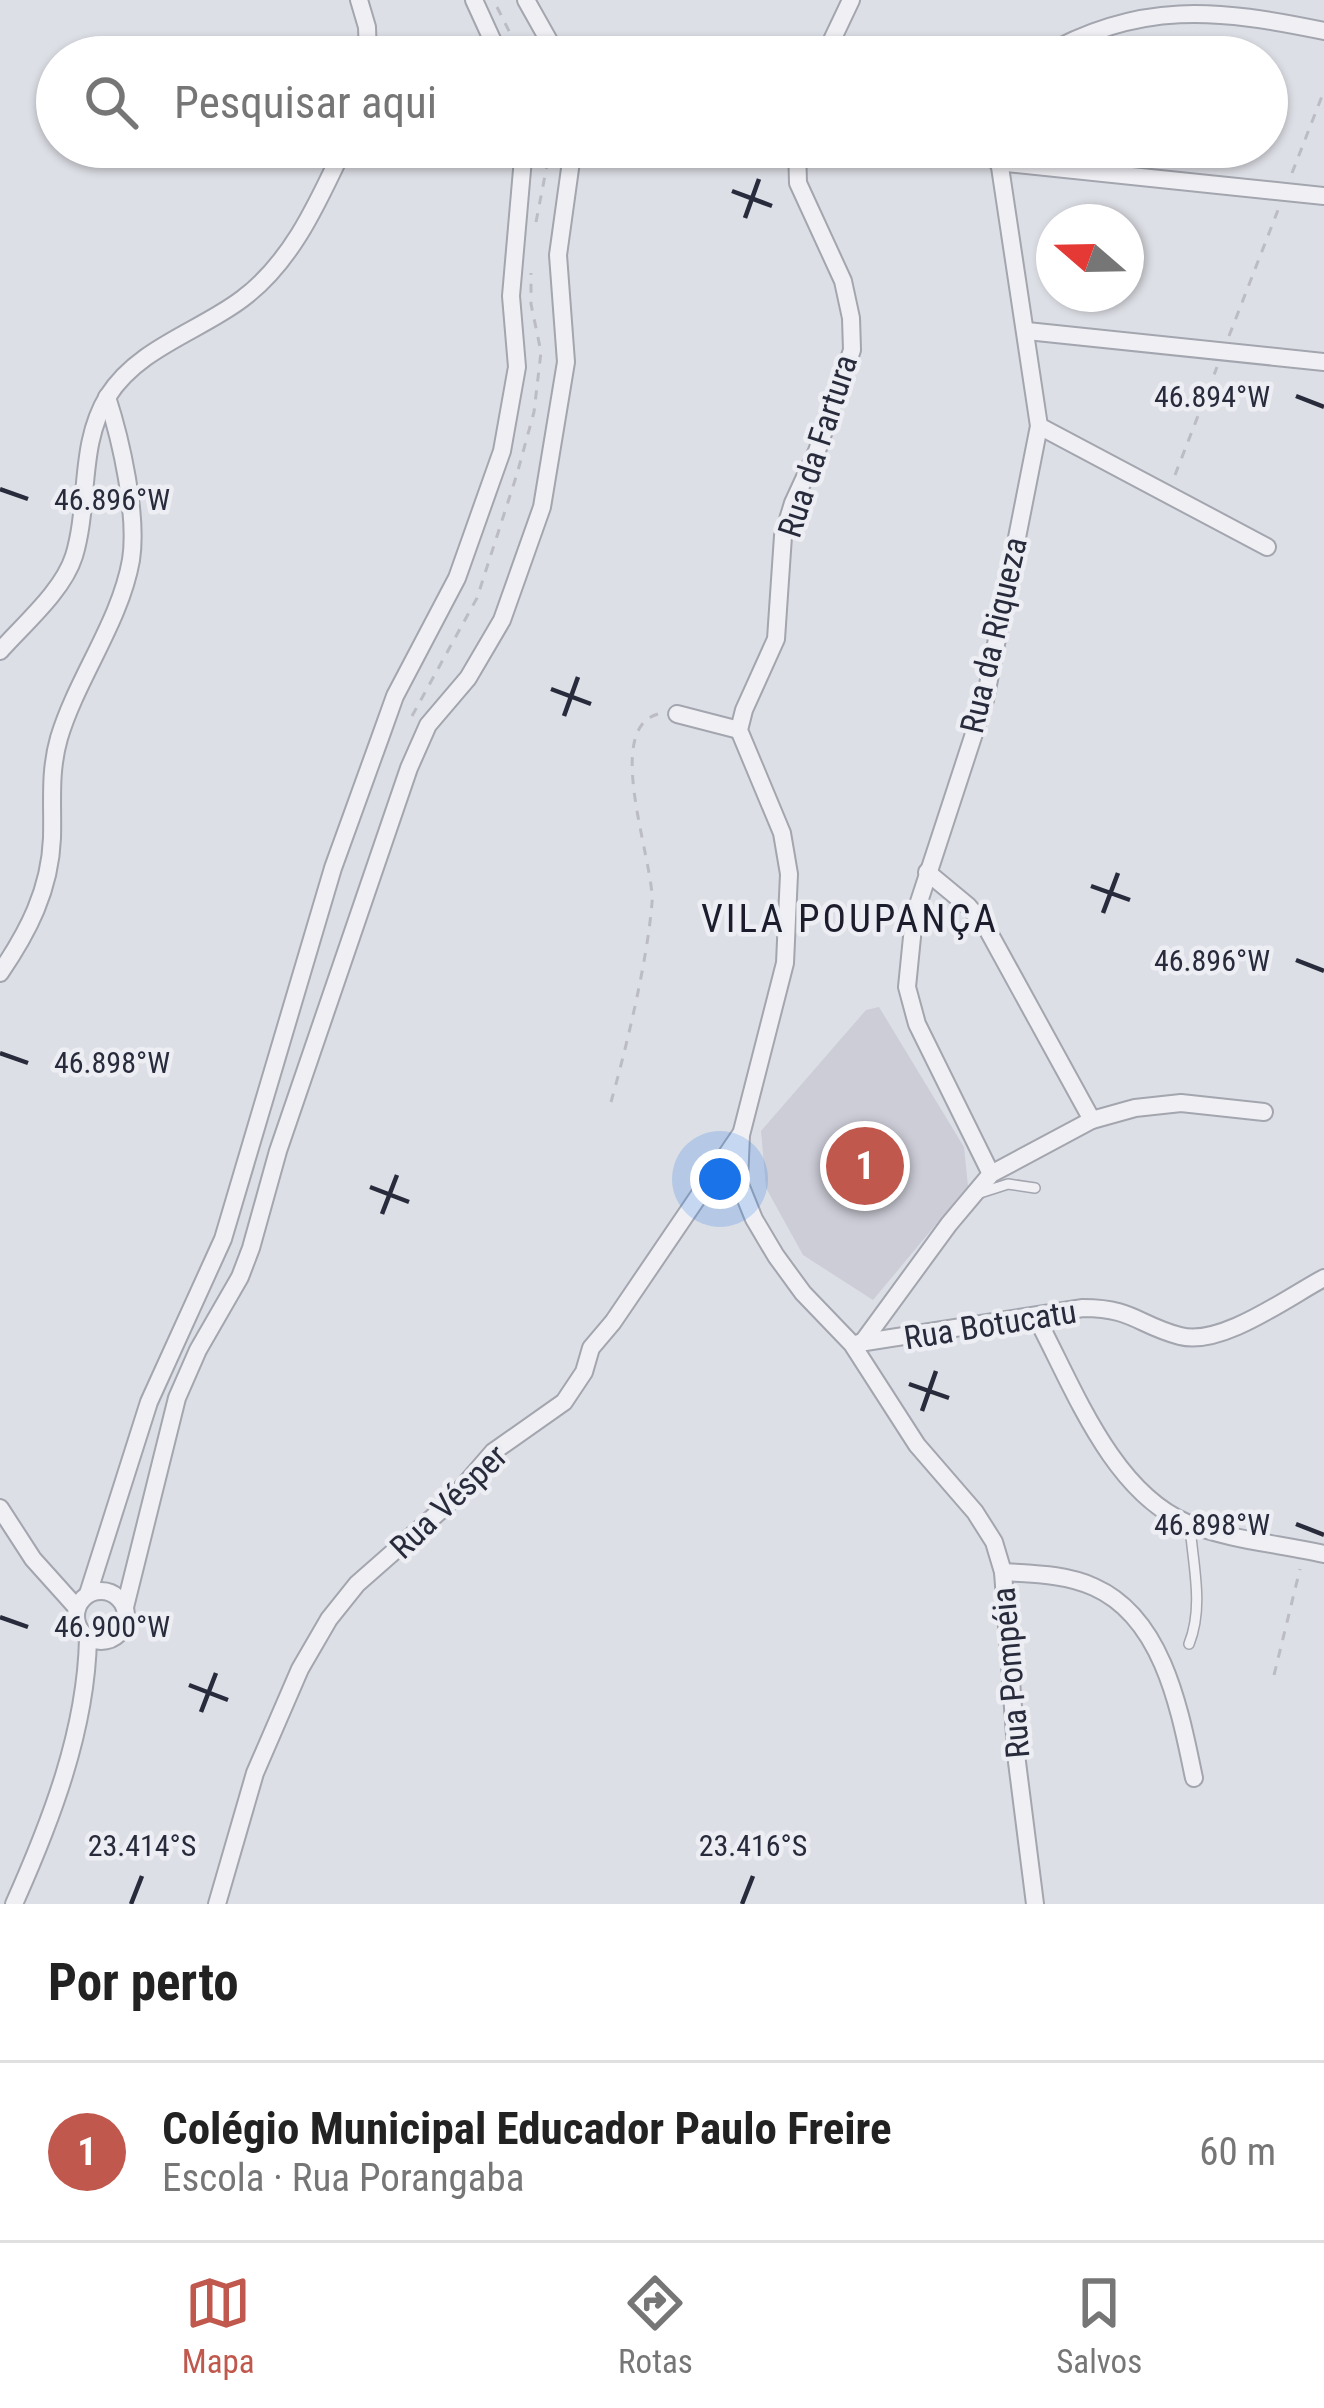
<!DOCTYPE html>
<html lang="pt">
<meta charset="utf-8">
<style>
:root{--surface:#fff;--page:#f2f2f2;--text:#222;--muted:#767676;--line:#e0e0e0;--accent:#c0584d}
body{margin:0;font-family:"Roboto Condensed",sans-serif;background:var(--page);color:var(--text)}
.compass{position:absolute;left:1036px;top:204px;width:108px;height:108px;border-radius:50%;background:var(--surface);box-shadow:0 3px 9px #0004;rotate:290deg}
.you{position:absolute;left:720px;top:1179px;width:42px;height:42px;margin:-30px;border:9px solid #fff;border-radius:50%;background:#1a73e8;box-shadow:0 0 0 18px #1a73e833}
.badge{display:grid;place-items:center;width:78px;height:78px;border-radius:50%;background:var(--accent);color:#fff;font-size:39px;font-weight:700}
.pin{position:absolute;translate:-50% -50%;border:6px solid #fff;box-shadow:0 3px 12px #0006}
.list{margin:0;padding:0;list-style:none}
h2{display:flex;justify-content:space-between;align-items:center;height:156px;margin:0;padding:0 48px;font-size:51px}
h2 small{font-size:39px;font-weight:400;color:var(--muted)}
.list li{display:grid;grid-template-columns:78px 1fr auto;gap:36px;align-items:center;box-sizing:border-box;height:180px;padding:0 48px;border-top:3px solid var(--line)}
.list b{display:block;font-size:45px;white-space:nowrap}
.list p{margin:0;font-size:39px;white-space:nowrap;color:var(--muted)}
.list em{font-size:39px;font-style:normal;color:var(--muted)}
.icon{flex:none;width:66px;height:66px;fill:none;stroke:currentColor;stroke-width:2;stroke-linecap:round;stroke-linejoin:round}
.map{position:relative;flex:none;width:1324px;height:1904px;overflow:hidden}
.search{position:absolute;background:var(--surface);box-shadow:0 3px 9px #0004;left:36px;right:36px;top:36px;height:132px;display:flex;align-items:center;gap:30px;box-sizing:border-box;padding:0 42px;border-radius:66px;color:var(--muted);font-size:45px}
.sheet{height:336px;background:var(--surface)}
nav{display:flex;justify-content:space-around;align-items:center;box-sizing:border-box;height:168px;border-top:3px solid var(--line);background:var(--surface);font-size:33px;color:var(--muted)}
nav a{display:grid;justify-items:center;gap:6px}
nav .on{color:var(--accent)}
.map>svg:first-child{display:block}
.built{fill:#cccdd7}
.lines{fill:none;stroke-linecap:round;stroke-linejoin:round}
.service-casing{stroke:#a3a5af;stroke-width:12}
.minor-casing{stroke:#a3a5af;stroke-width:20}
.path{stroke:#bcbdc4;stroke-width:3;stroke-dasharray:9 9;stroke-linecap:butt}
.service{stroke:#f0f0f4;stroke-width:9}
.minor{stroke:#f0f0f4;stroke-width:16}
.ticks{fill:none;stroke:#282b3b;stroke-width:4.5}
.labels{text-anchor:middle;stroke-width:9;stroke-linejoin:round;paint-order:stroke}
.street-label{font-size:33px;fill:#282b3b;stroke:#edeef4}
.quarter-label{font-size:39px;letter-spacing:3px;fill:#1b1c2c;stroke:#edeef4}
.ticks-label{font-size:30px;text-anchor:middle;fill:#282b3b;stroke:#edeef4;stroke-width:9;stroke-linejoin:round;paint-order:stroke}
</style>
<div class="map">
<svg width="1324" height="1904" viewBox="0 0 1324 1904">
<rect width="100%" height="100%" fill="#dddfe6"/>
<polygon class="built" points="879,1007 964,1147 968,1186 873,1300 803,1255 766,1188 761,1131 866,1010"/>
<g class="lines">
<defs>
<g id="service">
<polyline points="980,1193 1008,1184 1035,1188"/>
<path d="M 1189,1644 C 1204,1607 1193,1565 1190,1526"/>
</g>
<g id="minor">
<polyline points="359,0 367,27 368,57"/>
<polyline points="474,0 500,57"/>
<polyline points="526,0 558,57"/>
<polyline points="824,57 851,0"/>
<path d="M 1041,57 C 1139,0 1218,9 1324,31"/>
<polyline points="797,147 798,183 843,281 851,318 852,350 817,451 793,503 783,536 776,639 744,710 739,730 782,833 789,874 785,963 741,1135 739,1182 754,1219 776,1256 803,1293 852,1344 917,1445 975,1512 994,1542 1003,1572 1017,1762 1035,1904"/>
<polyline points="997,162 1324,196"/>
<polyline points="1027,331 1324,362"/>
<polyline points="1039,426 1267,547"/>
<path d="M 0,651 C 24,624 63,591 74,556 C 90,503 78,445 108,396 C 138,348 200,331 242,299 C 292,262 318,202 344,147"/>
<polyline points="677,714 739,730"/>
<polyline points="927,872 968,906 986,927 1092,1120"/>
<path d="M 0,973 C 28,932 50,890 52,838 C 53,803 49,773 59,738 C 77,678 120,622 131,560 C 138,515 121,440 107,397"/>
<polyline points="991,1174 917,1024 907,987 914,917 985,700 1039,426 997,147"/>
<path d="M 1036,1317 C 1073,1386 1111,1491 1187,1523 C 1229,1540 1280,1544 1324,1554"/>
<path d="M 859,1343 L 1083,1308 C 1133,1308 1138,1325 1180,1336 C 1221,1347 1288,1297 1324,1278"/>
<polyline points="862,1343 949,1224 991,1174 1092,1120 1135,1108 1181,1103 1264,1112"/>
<polyline points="0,1508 33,1559 77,1608"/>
<path d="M 1003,1572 C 1033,1574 1066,1574 1094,1587 C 1164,1618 1180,1712 1194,1778"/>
<circle cx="101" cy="1616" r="25"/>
<polyline points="88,1594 149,1402 223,1239 333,868 380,738 395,696 457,578 502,451 517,367 511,296 524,147"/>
<polyline points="125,1607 177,1398 198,1350 240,1277 251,1248 278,1151 409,768 428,725 468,678 502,620 542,507 566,362 558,255 573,147"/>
<path d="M 14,1904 C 51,1821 86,1731 88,1639"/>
<polyline points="217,1904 255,1773 300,1669 329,1619 357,1584 448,1504 493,1452 564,1402 584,1372 591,1348 613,1322 740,1135"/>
</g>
</defs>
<use href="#service" class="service-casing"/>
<use href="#minor" class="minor-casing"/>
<g class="path">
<polyline points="497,7 522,57"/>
<polyline points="1292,173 1324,91"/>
<polyline points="536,222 548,160 546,147"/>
<polyline points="1229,336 1278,210"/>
<polyline points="1175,475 1217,367"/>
<polyline points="412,716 477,598 517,474 534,412 541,352 531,304 531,273"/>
<path d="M 611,1102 C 627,1045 647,962 652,903 C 655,863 602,729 658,714"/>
<polyline points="1274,1675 1300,1569"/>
</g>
<use href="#service" class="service"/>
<use href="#minor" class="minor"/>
</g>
<path class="ticks" d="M 732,191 L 772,206M 745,218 L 759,179M 1296,396 L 1324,407M 0,489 L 28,499M 551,689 L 591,704M 564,716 L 578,677M 1091,886 L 1130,900M 1103,913 L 1118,873M 1296,960 L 1324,971M 0,1053 L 28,1063M 370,1187 L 409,1202M 382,1214 L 397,1175M 909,1384 L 949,1398M 922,1411 L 936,1371M 1296,1524 L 1324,1535M 0,1617 L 28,1627M 189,1685 L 228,1700M 201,1712 L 216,1673M 131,1904 L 142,1876M 742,1904 L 753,1876"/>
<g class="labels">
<g class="street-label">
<text transform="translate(817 446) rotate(-72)" y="12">Rua da Fartura</text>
<text transform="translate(993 635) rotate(-77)" y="12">Rua da Riqueza</text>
<text transform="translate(990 1324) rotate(-9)" y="12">Rua Botucatu</text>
<text transform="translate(448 1501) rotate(-44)" y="12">Rua Vésper</text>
<text transform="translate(1010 1673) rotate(-95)" y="12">Rua Pompéia</text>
</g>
<g class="quarter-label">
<text x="850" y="932">VILA POUPANÇA</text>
</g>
</g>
<g class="ticks-label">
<text x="1212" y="407">46.894°W</text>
<text x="112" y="510">46.896°W</text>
<text x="1212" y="971">46.896°W</text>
<text x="112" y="1073">46.898°W</text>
<text x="1212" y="1535">46.898°W</text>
<text x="112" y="1637">46.900°W</text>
<text x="142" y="1856">23.414°S</text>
<text x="753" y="1856">23.416°S</text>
</g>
</svg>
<svg class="compass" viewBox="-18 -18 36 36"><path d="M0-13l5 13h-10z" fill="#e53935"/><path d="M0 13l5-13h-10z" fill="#767676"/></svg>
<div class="you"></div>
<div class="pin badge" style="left:865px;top:1166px">1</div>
<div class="search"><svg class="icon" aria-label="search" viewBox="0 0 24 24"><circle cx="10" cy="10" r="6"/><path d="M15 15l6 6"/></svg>Pesquisar aqui</div>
</div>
<section class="sheet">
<h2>Por perto<small></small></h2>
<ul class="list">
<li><span class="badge">1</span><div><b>Colégio Municipal Educador Paulo Freire</b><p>Escola · Rua Porangaba</p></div><em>60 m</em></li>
</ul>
</section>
<nav>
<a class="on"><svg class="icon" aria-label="map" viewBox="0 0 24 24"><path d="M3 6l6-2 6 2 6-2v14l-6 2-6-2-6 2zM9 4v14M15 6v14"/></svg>Mapa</a>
<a><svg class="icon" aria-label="directions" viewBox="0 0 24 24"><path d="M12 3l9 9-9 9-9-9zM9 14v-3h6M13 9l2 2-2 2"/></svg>Rotas</a>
<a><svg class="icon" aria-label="saved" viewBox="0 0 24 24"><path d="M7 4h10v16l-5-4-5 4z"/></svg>Salvos</a>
</nav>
